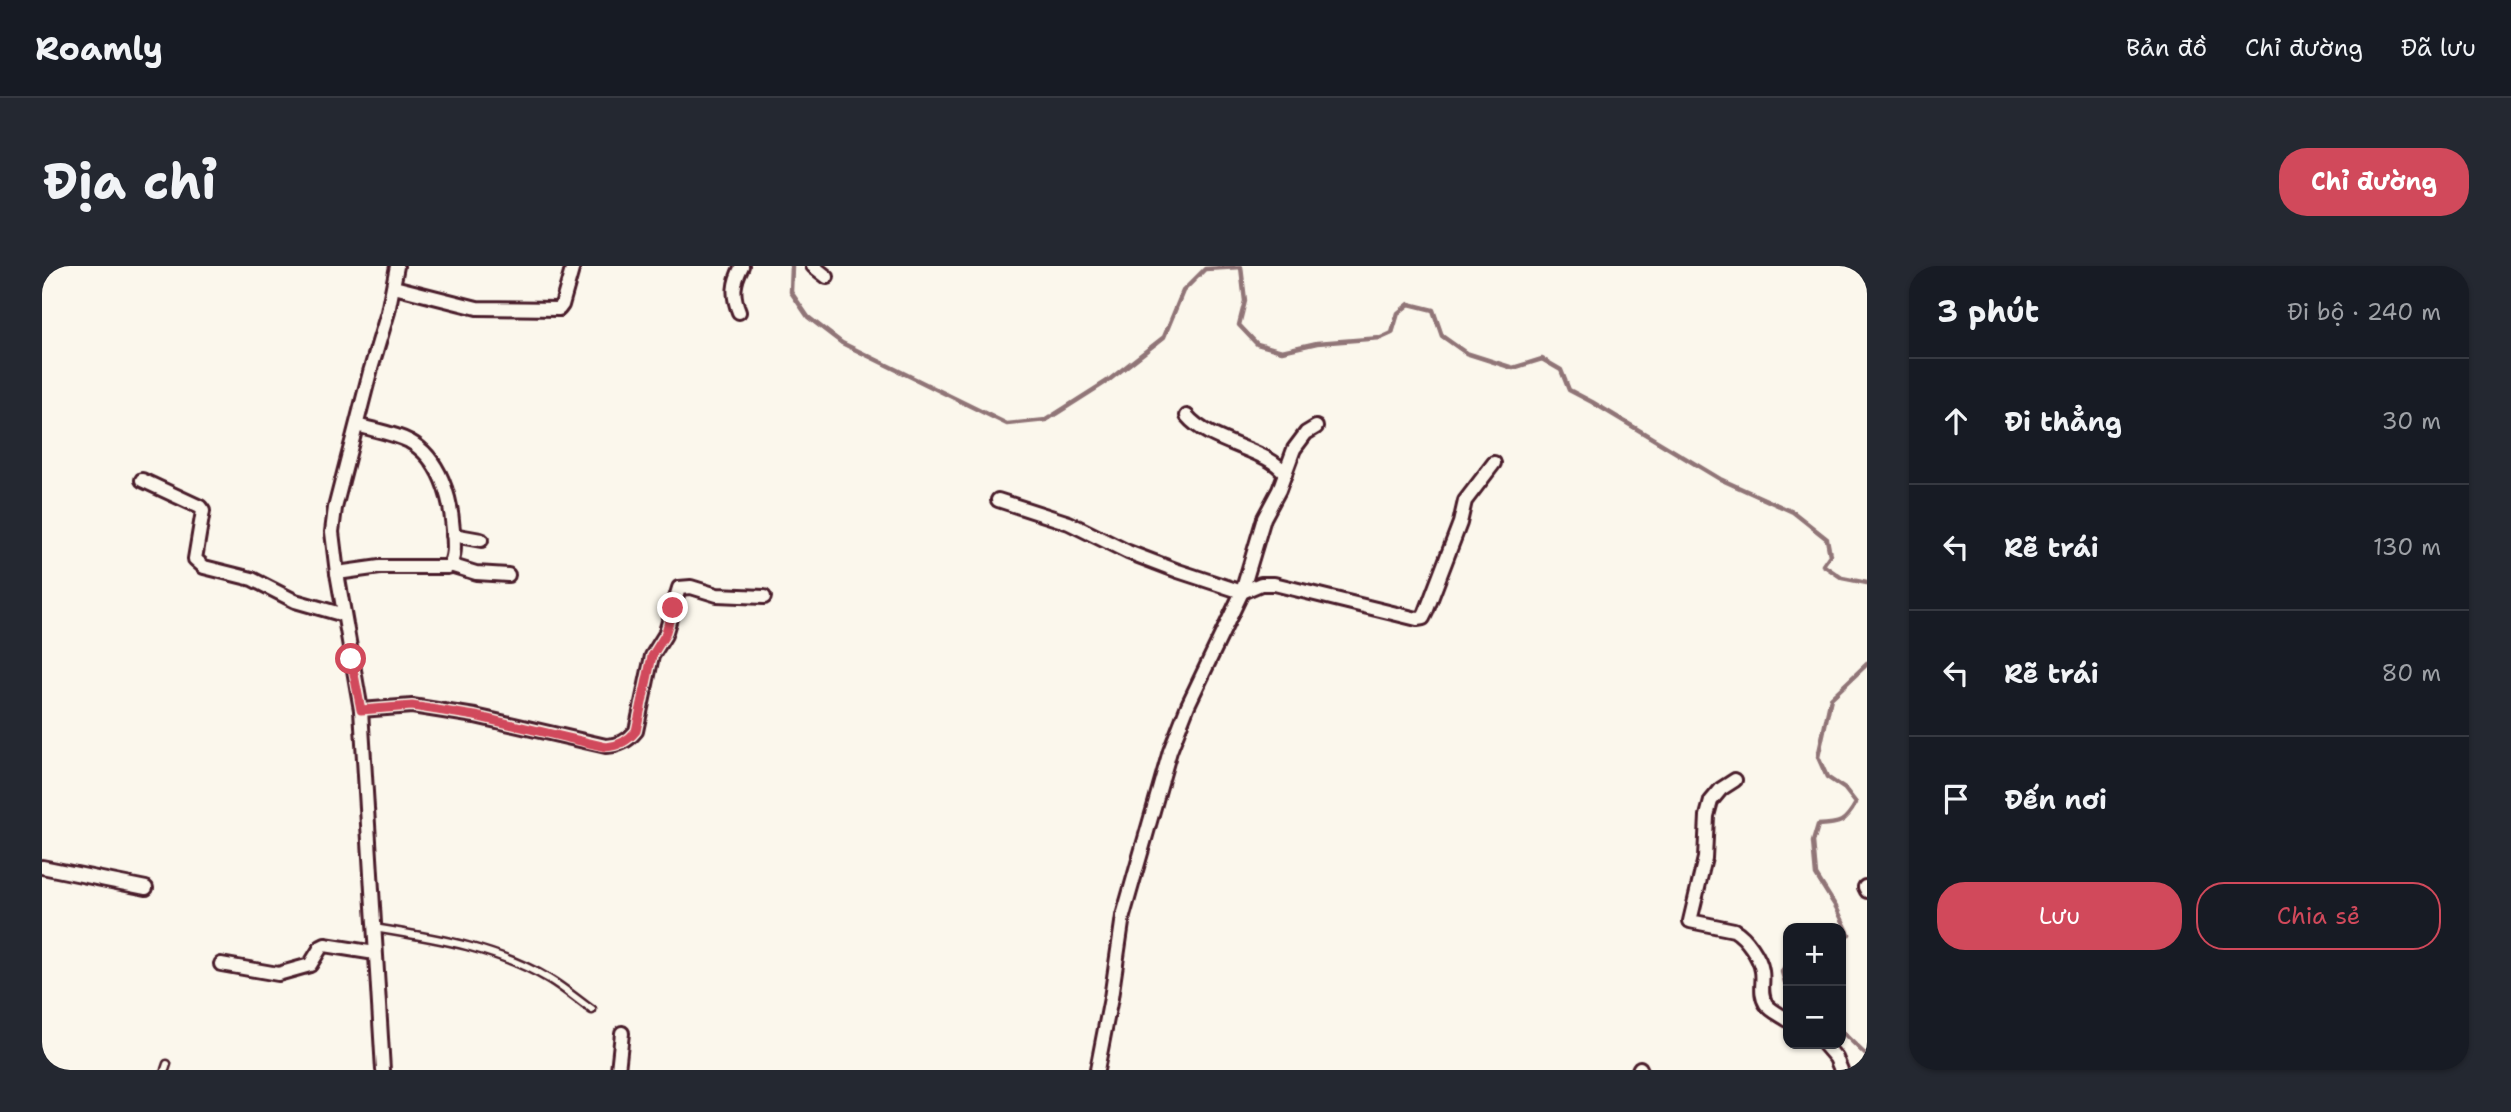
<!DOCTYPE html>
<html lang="vi">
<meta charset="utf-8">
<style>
:root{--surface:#171b24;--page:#242831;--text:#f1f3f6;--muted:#9ea1a6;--line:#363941;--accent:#d1495b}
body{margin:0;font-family:"Shantell Sans",sans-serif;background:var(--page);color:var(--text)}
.controls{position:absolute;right:21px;bottom:21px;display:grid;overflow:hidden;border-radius:14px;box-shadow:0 2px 5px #0004}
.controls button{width:63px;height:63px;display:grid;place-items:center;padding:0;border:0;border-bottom:2px solid var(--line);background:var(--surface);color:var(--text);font:35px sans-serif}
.stop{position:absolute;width:21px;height:21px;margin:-16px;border:5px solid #d1495b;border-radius:50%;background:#fff}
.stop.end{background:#d1495b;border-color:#fff;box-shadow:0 2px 7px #0008}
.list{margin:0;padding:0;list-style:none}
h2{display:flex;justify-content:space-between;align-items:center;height:91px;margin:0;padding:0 28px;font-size:30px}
h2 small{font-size:23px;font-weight:400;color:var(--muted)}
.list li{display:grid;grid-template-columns:46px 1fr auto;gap:21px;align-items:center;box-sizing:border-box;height:126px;padding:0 28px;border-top:2px solid var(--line)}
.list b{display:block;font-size:26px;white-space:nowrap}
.list em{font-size:23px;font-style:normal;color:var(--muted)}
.actions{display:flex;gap:14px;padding:21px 28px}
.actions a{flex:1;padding:16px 0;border:2px solid var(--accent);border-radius:28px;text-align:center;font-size:24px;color:var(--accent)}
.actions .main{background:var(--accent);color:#fff}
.icon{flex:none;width:38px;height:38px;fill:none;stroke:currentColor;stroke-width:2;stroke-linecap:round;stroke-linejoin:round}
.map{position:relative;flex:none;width:1825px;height:804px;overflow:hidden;border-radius:28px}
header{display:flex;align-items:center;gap:42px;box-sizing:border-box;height:98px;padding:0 35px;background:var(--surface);border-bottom:2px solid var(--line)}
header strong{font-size:33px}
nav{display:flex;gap:38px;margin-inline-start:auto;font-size:24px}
.intro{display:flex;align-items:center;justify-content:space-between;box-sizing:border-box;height:168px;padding:0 42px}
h1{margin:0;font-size:49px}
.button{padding:18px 32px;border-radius:28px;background:var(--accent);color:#fff;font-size:24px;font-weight:700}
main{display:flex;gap:42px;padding:0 42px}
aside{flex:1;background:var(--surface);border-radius:28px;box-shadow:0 2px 5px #0004}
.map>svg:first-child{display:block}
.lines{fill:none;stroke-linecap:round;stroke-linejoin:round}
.stream{stroke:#907477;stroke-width:4.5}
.service-casing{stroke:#4a1f2b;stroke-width:11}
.minor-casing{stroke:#4a1f2b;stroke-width:18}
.service{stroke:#fbf7ec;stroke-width:6}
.minor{stroke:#fbf7ec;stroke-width:12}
.route{stroke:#d1495b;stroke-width:9}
</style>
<header>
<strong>Roamly</strong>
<nav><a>Bản đồ</a><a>Chỉ đường</a><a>Đã lưu</a></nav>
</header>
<div class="intro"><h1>Địa chỉ</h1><a class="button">Chỉ đường</a></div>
<main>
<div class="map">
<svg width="1825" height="804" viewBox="0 0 1825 804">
<rect width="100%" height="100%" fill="#fbf7ec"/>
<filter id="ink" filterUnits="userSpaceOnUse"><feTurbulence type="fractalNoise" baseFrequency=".0143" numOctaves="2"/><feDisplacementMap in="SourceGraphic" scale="14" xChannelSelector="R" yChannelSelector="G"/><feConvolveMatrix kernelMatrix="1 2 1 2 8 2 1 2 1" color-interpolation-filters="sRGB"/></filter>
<g filter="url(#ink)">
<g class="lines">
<g class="stream">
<polyline points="750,0 749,26 766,51 800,77 965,158 1004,154 1067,114 1122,71 1141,25 1163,3 1199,1 1203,35 1197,59 1215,78 1240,85 1275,77 1339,72 1350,67 1356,47 1367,38 1391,44 1400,70 1424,87 1471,102 1500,93 1519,104 1527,124 1550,136 1678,213 1751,246 1785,273 1788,289 1781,299 1800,312 1825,317"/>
<path d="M 1799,673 L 1807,668 L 1794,641 L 1774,609 L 1771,576 L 1776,559 C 1798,558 1803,557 1814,537 L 1803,523 L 1785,511 L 1776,491 L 1789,432 L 1825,398"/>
<polyline points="1746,694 1740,706 1746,727"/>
<polyline points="1799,765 1825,790"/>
</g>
<defs>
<g id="service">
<path d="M 332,662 C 393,672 453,681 507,713 C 522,722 536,734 550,744"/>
<polyline points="123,804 125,798"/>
</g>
<g id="minor">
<polyline points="771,0 785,11"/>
<polyline points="352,21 435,42 517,43 520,39 531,0"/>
<path d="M 697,46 C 690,29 691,17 700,0"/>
<path d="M 1145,150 C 1168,178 1228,183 1243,208"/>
<polyline points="100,214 158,241 161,245 153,293 162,301 210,313 253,335 302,349"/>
<polyline points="956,234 1027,257 1086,286 1136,305 1200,326 1219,318 1232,318 1375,353 1381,352 1384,346 1418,257 1423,235 1452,197"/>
<polyline points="411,269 439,274"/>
<polyline points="408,299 434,307 466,309"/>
<path d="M 295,307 L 338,301 L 406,301 C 414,292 412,276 411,264 C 409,232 398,192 367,175 C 351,167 331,164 315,159"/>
<path d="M 319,444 L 370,440 L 433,450 L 564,480 C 577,480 586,475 594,465 L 610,390 L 623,369 L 637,322 L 649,321 L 675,329 L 722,331"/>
<path d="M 1693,514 L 1679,523 L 1669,535 L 1665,550 L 1663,592 L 1648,655 L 1692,664 C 1704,671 1718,691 1720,705 C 1722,716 1717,727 1724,738 C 1729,745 1739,749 1746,754"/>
<polyline points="0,601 104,622"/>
<polyline points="1823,621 1825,625"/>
<polyline points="179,698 236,708 268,699 279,681 283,679 333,687"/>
<polyline points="1782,778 1794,792 1799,804"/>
<polyline points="341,804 319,444 295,307 290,266 293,242 328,106 346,46 355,0"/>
<polyline points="576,804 580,767"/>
<polyline points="1055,804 1069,732 1081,650 1128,485 1146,439 1200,326 1222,252 1237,224 1252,183 1264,167 1274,161"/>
<polyline points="1597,804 1598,802"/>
</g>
</defs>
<use href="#service" class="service-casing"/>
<use href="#minor" class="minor-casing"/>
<use href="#service" class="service"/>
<use href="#minor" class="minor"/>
</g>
</g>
<g class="lines" filter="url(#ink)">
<path class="route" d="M 309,393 L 319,444 L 370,440 L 433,450 L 564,481 C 577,480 586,475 594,465 L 610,390 L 623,369 L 631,342"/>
</g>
</svg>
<div class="controls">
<button>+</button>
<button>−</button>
</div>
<div class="stop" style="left:309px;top:393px"></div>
<div class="stop end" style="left:631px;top:342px"></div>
</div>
<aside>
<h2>3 phút<small>Đi bộ · 240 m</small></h2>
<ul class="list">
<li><svg class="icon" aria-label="ahead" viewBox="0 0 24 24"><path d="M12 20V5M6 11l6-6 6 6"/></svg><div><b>Đi thẳng</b></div><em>30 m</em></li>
<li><svg class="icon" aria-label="left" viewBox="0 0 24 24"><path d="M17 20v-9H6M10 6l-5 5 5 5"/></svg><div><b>Rẽ trái</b></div><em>130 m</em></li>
<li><svg class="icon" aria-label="left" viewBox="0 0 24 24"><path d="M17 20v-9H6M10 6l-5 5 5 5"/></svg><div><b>Rẽ trái</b></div><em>80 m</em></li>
<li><svg class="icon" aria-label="arrive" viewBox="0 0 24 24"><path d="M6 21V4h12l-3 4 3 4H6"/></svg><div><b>Đến nơi</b></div></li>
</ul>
<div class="actions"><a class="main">Lưu</a><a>Chia sẻ</a></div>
</aside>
</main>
